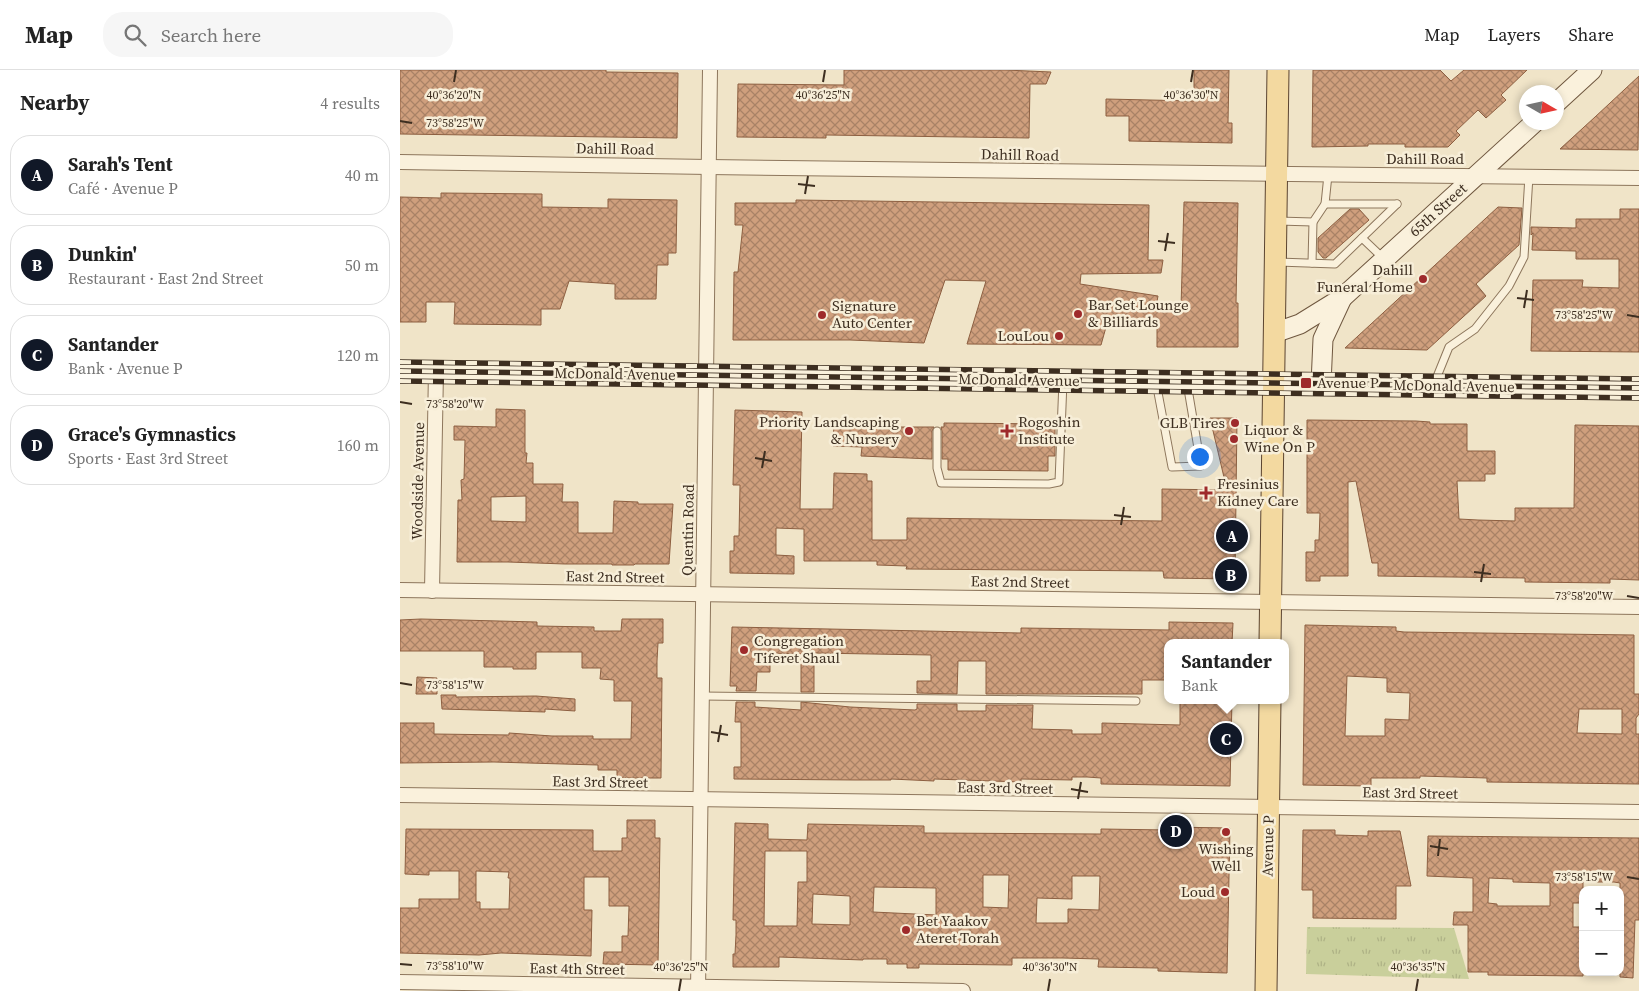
<!DOCTYPE html>
<meta charset="utf-8">
<style>
:root{--surface:#fff;--page:#f6f6f6;--text:#222;--muted:#767676;--line:#e0e0e0;--accent:#111827}
body{margin:0;font-family:"Source Serif 4",serif;background:var(--page);color:var(--text)}
.controls{position:absolute;right:15px;bottom:15px;display:grid;overflow:hidden;border-radius:10px;box-shadow:0 2px 8px #0003}
.controls button{width:45px;height:45px;display:grid;place-items:center;padding:0;border:0;border-bottom:1px solid var(--line);background:var(--surface);color:var(--text);font:25px sans-serif}
.compass{position:absolute;left:1119px;top:15px;width:45px;height:45px;border-radius:50%;background:var(--surface);box-shadow:0 2px 8px #0003;rotate:99deg}
.you{position:absolute;left:799px;top:386px;width:18px;height:18px;margin:-12px;border:4px solid #fff;border-radius:50%;background:#1a73e8;box-shadow:0 0 0 8px #1a73e833}
.badge{display:grid;place-items:center;width:32px;height:32px;border-radius:50%;background:var(--accent);color:#fff;font-size:16px;font-weight:700}
.pin{position:absolute;translate:-50% -50%;border:2px solid #fff;box-shadow:0 1px 5px #0006}
.popup{position:absolute;left:764px;top:569px;width:125px;height:65px;box-sizing:border-box;display:grid;place-content:center;border-radius:10px;background:var(--surface);filter:drop-shadow(0 1px 4px #0005);font-size:16px;white-space:nowrap;color:var(--muted)}
.popup b{font-size:19px;color:var(--text)}
.popup::after{content:'';position:absolute;left:50%;top:100%;margin-left:-10px;border:10px solid transparent;border-top-color:var(--surface)}
.list{margin:0;padding:0;list-style:none}
h2{display:flex;justify-content:space-between;align-items:center;height:65px;margin:0;padding:0 20px;font-size:21px}
h2 small{font-size:16px;font-weight:400;color:var(--muted)}
.list li{display:grid;grid-template-columns:32px 1fr auto;gap:15px;align-items:center;box-sizing:border-box;height:80px;margin:0 10px 10px;padding:0 10px;border:1px solid var(--line);border-radius:20px}
.list b{display:block;font-size:19px;white-space:nowrap}
.list p{margin:0;font-size:16px;white-space:nowrap;color:var(--muted)}
.list em{font-size:16px;font-style:normal;color:var(--muted)}
.icon{flex:none;width:28px;height:28px;fill:none;stroke:currentColor;stroke-width:2;stroke-linecap:round;stroke-linejoin:round}
.map{position:relative;flex:none;width:1239px;height:921px;overflow:hidden}
header{display:flex;align-items:center;gap:30px;box-sizing:border-box;height:70px;padding:0 25px;background:var(--surface);border-bottom:1px solid var(--line)}
header strong{font-size:24px}
nav{display:flex;gap:28px;margin-inline-start:auto;font-size:18px}
.search{width:350px;height:45px;background:var(--page);display:flex;align-items:center;gap:12px;box-sizing:border-box;padding:0 18px;border-radius:20px;color:var(--muted);font-size:19px}
main{display:flex}
aside{flex:1;background:var(--surface)}
.map>svg:first-child{display:block}
.park{fill:url(#park-tufts)}
.building{fill:url(#building-cross-hatch);stroke:#8d5f41;fill-rule:evenodd}
.lines{fill:none;stroke-linecap:round;stroke-linejoin:round}
.lane-casing{stroke:#8d765c;stroke-width:9}
.street-casing{stroke:#8d765c;stroke-width:16}
.secondary-casing{stroke:#6f573f;stroke-width:21}
.primary-casing{stroke:#5b4430;stroke-width:23}
.lane{stroke:#faf1dc;stroke-width:7}
.street{stroke:#faf1dc;stroke-width:14}
.secondary{stroke:#faf1dc;stroke-width:19}
.primary{stroke:#f3d9a0;stroke-width:21}
.rail-casing{stroke:#3d2e20;stroke-width:5.5}
.rail{stroke:#f7eed8;stroke-width:4;stroke-dasharray:11;stroke-linecap:butt}
.ticks{fill:none;stroke:#3d2e20;stroke-width:2}
.poi-dot{fill:#9e2a2b;stroke:#f7eed8;stroke-width:2}
.labels{text-anchor:middle;stroke-width:5;stroke-linejoin:round;paint-order:stroke}
.street-label{font-size:15px;fill:#3d2e20;stroke:#f7eed8}
.poi-label{font-size:15px;fill:#3d2e20;stroke:#f7eed8;text-anchor:start}
.ticks-label{font-size:12px;text-anchor:middle;fill:#3d2e20;stroke:#f7eed8;stroke-width:5;stroke-linejoin:round;paint-order:stroke}
</style>
<header>
<strong>Map</strong>
<div class="search"><svg class="icon" aria-label="search" viewBox="0 0 24 24"><circle cx="10" cy="10" r="6"/><path d="M15 15l6 6"/></svg>Search here</div>
<nav><a>Map</a><a>Layers</a><a>Share</a></nav>
</header>
<main>
<aside>
<h2>Nearby<small>4 results</small></h2>
<ul class="list">
<li><span class="badge">A</span><div><b>Sarah's Tent</b><p>Café · Avenue P</p></div><em>40 m</em></li>
<li><span class="badge">B</span><div><b>Dunkin'</b><p>Restaurant · East 2nd Street</p></div><em>50 m</em></li>
<li><span class="badge">C</span><div><b>Santander</b><p>Bank · Avenue P</p></div><em>120 m</em></li>
<li><span class="badge">D</span><div><b>Grace's Gymnastics</b><p>Sports · East 3rd Street</p></div><em>160 m</em></li>
</ul>
</aside>
<div class="map">
<svg width="1239" height="921" viewBox="0 0 1239 921">
<defs>
<pattern id="park-tufts" width="24" height="20" patternUnits="userSpaceOnUse" patternTransform="scale(1.25)"><rect width="24" height="20" fill="#c9cf9b"/><path d="M3 7l-1-3M5 7V3M7 7l1-3M15 17l-1-3M17 17v-4M19 17l1-3" fill="none" stroke="#aeb285"/></pattern>
<pattern id="building-cross-hatch" width="8" height="8" patternUnits="userSpaceOnUse" patternTransform="scale(1.25)"><rect width="8" height="8" fill="#cf9f7d"/><path d="M0 0l8 8M0 8l8-8" fill="none" stroke="#a98266"/></pattern>
</defs>
<rect width="100%" height="100%" fill="#f0e4c8"/>
<polygon class="park" points="907,857 1054,858 1069,909 906,904"/>
<g class="building">
<polygon points="0,0 206,0 206,2 278,3 277,68 0,64"/>
<polygon points="444,0 605,0 651,2 646,14 630,14 629,68 426,65 426,68 337,67 338,14 444,15"/>
<polygon points="794,0 829,0 828,53 832,53 832,73 729,71 729,46 706,46 706,29 794,31"/>
<polygon points="913,0 1040,0 1051,11 1064,0 1127,0 1101,25 1106,30 1086,48 1078,40 1056,61 1060,65 1048,77 1005,77 1005,74 968,74 968,76 912,77"/>
<polygon points="1239,6 1238,80 1160,79 1195,47"/>
<polygon points="41,123 142,124 142,137 208,138 208,129 277,130 276,183 268,183 268,195 257,195 256,229 215,229 215,214 169,211 160,239 141,239 141,255 54,254 55,232 26,232 26,252 0,252 0,127 41,128"/>
<polygon points="396,130 749,135 748,190 763,190 761,203 681,204 680,214 758,226 756,237 781,238 784,132 838,133 836,233 838,233 838,277 757,277 757,257 708,250 701,275 567,274 586,211 545,210 524,273 450,270 333,270 334,202 338,202 343,155 335,155 335,133 396,133"/>
<polygon points="1098,137 1122,138 1119,175 1076,214 1086,226 1027,280 945,278"/>
<polygon points="950,139 959,139 969,150 926,188 923,188 918,182 918,168"/>
<polygon points="1220,139 1239,139 1239,282 1131,281 1133,210 1183,210 1182,217 1219,218 1219,189 1176,189 1176,181 1132,180 1133,163 1131,165 1131,157 1176,158 1176,149 1220,149"/>
<path d="M 96,339 L 125,340 L 125,383 L 127,383 L 126,393 L 133,393 L 133,414 L 163,414 L 162,432 L 178,432 L 178,463 L 213,463 L 214,431 L 238,432 L 238,434 L 273,434 L 269,494 L 235,494 L 234,495 L 212,495 L 212,494 L 165,494 L 108,492 L 57,492 L 58,430 L 62,430 L 61,410 L 64,409 L 65,370 L 54,370 L 54,356 L 96,357 ZM 126,426 L 126,452 L 91,451 L 91,427 Z"/>
<polygon points="335,340 402,342 400,439 433,439 434,403 467,404 467,411 472,411 472,470 507,470 507,448 762,451 762,419 827,420 810,348 837,348 835,509 764,508 763,501 506,499 507,496 477,495 477,491 404,491 404,459 376,458 376,485 394,486 394,504 330,503 330,481 334,481 334,466 339,466 340,415 333,415"/>
<polygon points="907,350 1016,351 1030,352 1030,354 1067,354 1067,381 1095,381 1095,404 1085,404 1085,411 1057,411 1059,449 1078,450 1115,451 1115,438 1174,438 1175,355 1239,356 1239,510 1210,509 1210,513 1125,512 1125,508 978,506 978,493 972,493 956,411 948,412 948,506 920,506 920,511 906,511 906,482 915,482 915,470 919,470 920,443 907,443"/>
<polygon points="434,353 448,354 448,358 494,359 494,357 534,357 532,361 532,389 461,386 462,377 433,376"/>
<polygon points="544,353 655,354 655,386 648,386 648,401 548,400 548,389 542,389 542,361 541,357 544,357"/>
<polygon points="21,549 137,552 137,556 194,557 194,561 221,561 222,549 263,549 263,573 258,573 257,591 257,608 262,608 261,708 217,708 217,700 198,700 198,695 94,692 0,693 0,653 34,653 34,664 109,665 109,663 152,666 193,666 193,669 231,669 232,631 214,631 214,610 200,609 201,598 182,598 182,582 136,582 136,599 113,599 113,597 84,597 84,581 0,581 0,550"/>
<polygon points="769,552 833,553 832,573 767,573 767,610 742,610 742,624 586,624 586,591 558,591 557,624 517,623 517,611 531,611 531,585 414,583 414,622 401,622 401,584 370,583 370,602 357,602 356,621 336,621 337,616 330,616 332,557 621,563 621,558 769,560"/>
<path d="M 905,555 L 996,557 L 996,561 L 1004,562 L 1234,565 L 1234,624 L 1239,624 L 1239,644 L 1236,648 L 1236,664 L 1239,664 L 1239,714 L 1087,712 L 1087,708 L 1020,706 L 1020,708 L 971,708 L 971,716 L 903,715 ZM 947,606 L 987,608 L 987,622 L 1010,623 L 1009,650 L 985,649 L 985,666 L 945,666 ZM 1179,639 L 1222,639 L 1222,664 L 1177,663 Z"/>
<polygon points="17,607 37,608 37,624 16,624"/>
<polygon points="41,625 56,625 56,627 136,626 175,629 175,641 145,639 145,642 42,639"/>
<polygon points="780,630 832,630 830,716 701,714 701,708 687,707 672,707 672,710 621,709 621,712 534,709 534,711 491,709 491,710 455,710 334,709 334,697 341,697 341,652 335,652 336,632 355,632 355,637 401,640 401,632 450,637 515,640 517,639 517,634 557,634 557,641 586,641 586,635 633,635 632,659 672,660 672,664 702,664 702,653 780,655"/>
<path d="M 227,750 L 255,750 L 255,768 L 260,768 L 258,895 L 203,894 L 204,882 L 222,882 L 222,866 L 228,866 L 229,836 L 209,836 L 209,807 L 184,807 L 184,840 L 192,840 L 191,886 L 101,883 L 79,885 L 0,883 L 0,838 L 19,838 L 19,829 L 59,829 L 59,801 L 29,801 L 29,805 L 5,804 L 6,759 L 193,760 L 193,781 L 222,781 L 222,768 L 227,768 ZM 76,801 L 109,802 L 108,808 L 110,808 L 109,839 L 80,839 L 80,832 L 76,832 Z"/>
<path d="M 335,753 L 368,754 L 368,769 L 407,770 L 408,754 L 524,756 L 524,763 L 701,764 L 701,759 L 768,760 L 768,757 L 830,758 L 827,903 L 758,901 L 758,898 L 698,897 L 699,889 L 663,888 L 612,888 L 612,895 L 519,894 L 519,898 L 507,898 L 507,894 L 487,894 L 487,889 L 463,889 L 463,890 L 379,887 L 379,897 L 333,897 L 333,884 L 335,884 L 336,865 L 336,850 L 333,850 ZM 365,781 L 407,781 L 407,812 L 398,812 L 397,856 L 364,856 ZM 583,805 L 609,805 L 608,838 L 583,837 ZM 672,806 L 700,806 L 699,840 L 668,839 L 668,853 L 636,853 L 637,828 L 672,829 ZM 474,817 L 536,818 L 536,845 L 473,842 ZM 413,824 L 450,826 L 450,855 L 412,854 Z"/>
<polygon points="903,760 935,760 935,765 968,766 968,761 1000,761 1011,816 996,816 996,849 913,848 913,820 902,820"/>
<path d="M 1028,766 L 1239,768 L 1239,850 L 1235,850 L 1233,908 L 1220,907 L 1220,813 L 1214,812 L 1183,812 L 1183,833 L 1173,833 L 1173,857 L 1183,857 L 1183,906 L 1088,905 L 1088,902 L 1068,902 L 1068,855 L 1053,855 L 1054,842 L 1073,842 L 1073,808 L 1027,806 ZM 1089,808 L 1113,809 L 1113,812 L 1150,813 L 1150,836 L 1097,836 L 1097,834 L 1088,833 Z"/>
</g>
<g class="lines">
<defs>
<g id="lane">
<polyline points="925,134 997,134"/>
<polyline points="878,151 913,152 925,134 928,105"/>
<polyline points="962,168 983,188"/>
<polyline points="878,192 935,194 997,134"/>
<polyline points="912,193 913,152"/>
<polyline points="756,312 772,397 801,396 787,313"/>
<polyline points="1034,314 1049,277 1075,259 1109,216 1124,187 1129,106"/>
<polyline points="537,361 537,398 541,413 649,414 659,412 663,311"/>
<polyline points="302,626 736,631"/>
</g>
<g id="street">
<polyline points="0,92 309,97 1239,108"/>
<polyline points="0,520 1239,537"/>
<polyline points="32,521 36,301"/>
<polyline points="0,725 1239,742"/>
<polyline points="0,912 563,921"/>
<polyline points="298,921 310,0"/>
</g>
<g id="secondary">
<polyline points="1156,33 1192,0"/>
<polyline points="874,263 900,254 942,228 1135,52"/>
<polyline points="0,301 1239,318"/>
<polyline points="921,314 923,269 942,228"/>
</g>
<g id="primary">
<polyline points="870,573 878,0"/>
<polyline points="866,921 870,630"/>
</g>
</defs>
<use href="#lane" class="lane-casing"/>
<use href="#street" class="street-casing"/>
<use href="#secondary" class="secondary-casing"/>
<use href="#primary" class="primary-casing"/>
<use href="#lane" class="lane"/>
<use href="#street" class="street"/>
<use href="#secondary" class="secondary"/>
<use href="#primary" class="primary"/>
<defs>
<g id="rail">
<polyline points="0,292 1239,309"/>
<polyline points="0,301 1239,318"/>
<polyline points="0,311 1239,328"/>
</g>
</defs>
<use href="#rail" class="rail-casing"/>
<use href="#rail" class="rail"/>
</g>
<path class="ticks" d="M 54,12 L 56,0M 423,12 L 425,0M 791,12 L 793,0M 0,51 L 12,53M 398,114 L 415,116M 405,124 L 408,106M 758,171 L 775,173M 765,181 L 768,163M 1117,228 L 1134,230M 1124,238 L 1127,220M 1227,245 L 1239,247M 0,332 L 12,334M 355,388 L 372,391M 362,398 L 365,381M 714,445 L 731,447M 721,455 L 724,437M 1074,502 L 1091,504M 1081,512 L 1084,494M 1227,526 L 1239,528M 0,613 L 12,615M 311,662 L 328,665M 318,672 L 321,655M 671,719 L 688,722M 678,729 L 681,712M 1030,776 L 1048,779M 1038,786 L 1040,769M 1227,807 L 1239,809M 0,894 L 12,895M 279,921 L 281,909M 648,921 L 650,909M 1016,921 L 1018,909"/>
<g class="poi-dot">
<circle cx="1023" cy="209" r="5"/>
<circle cx="678" cy="244" r="5"/>
<circle cx="422" cy="245" r="5"/>
<circle cx="659" cy="266" r="5"/>
<rect x="900" y="307" width="12" height="12" rx="2.5"/>
<circle cx="835" cy="353" r="5"/>
<circle cx="509" cy="361" r="5"/>
<path d="M604.5 353.5h5v5h5v5h-5v5h-5v-5h-5v-5h5z"/>
<circle cx="834" cy="369" r="5"/>
<path d="M803.5 415.5h5v5h5v5h-5v5h-5v-5h-5v-5h5z"/>
<circle cx="344" cy="580" r="5"/>
<circle cx="826" cy="762" r="5"/>
<circle cx="825" cy="822" r="5"/>
<circle cx="506" cy="860" r="5"/>
</g>
<g class="labels">
<g class="street-label">
<text transform="translate(215 79) rotate(1)" y="5">Dahill Road</text>
<text transform="translate(620 85) rotate(1)" y="5">Dahill Road</text>
<text x="1025" y="94">Dahill Road</text>
<text transform="translate(1038 140) rotate(-42)" y="5">65th Street</text>
<text transform="translate(215 304) rotate(1)" y="5">McDonald Avenue</text>
<text transform="translate(619 310) rotate(1)" y="5">McDonald Avenue</text>
<text transform="translate(1054 316) rotate(1)" y="5">McDonald Avenue</text>
<text transform="translate(18 411) rotate(-89)" y="5">Woodside Avenue</text>
<text transform="translate(288 460) rotate(-89)" y="5">Quentin Road</text>
<text transform="translate(215 507) rotate(1)" y="5">East 2nd Street</text>
<text transform="translate(620 512) rotate(1)" y="5">East 2nd Street</text>
<text transform="translate(200 712) rotate(1)" y="5">East 3rd Street</text>
<text transform="translate(605 718) rotate(1)" y="5">East 3rd Street</text>
<text transform="translate(1010 723) rotate(1)" y="5">East 3rd Street</text>
<text transform="translate(868 776) rotate(-89)" y="5">Avenue P</text>
<text transform="translate(177 899) rotate(1)" y="5">East 4th Street</text>
</g>
<g class="poi-label">
<text x="1013" y="205" text-anchor="end">Dahill<tspan x="1013" dy="17">Funeral Home</tspan></text>
<text x="688" y="240">Bar Set Lounge<tspan x="688" dy="17">&amp; Billiards</tspan></text>
<text x="432" y="241">Signature<tspan x="432" dy="17">Auto Center</tspan></text>
<text x="649" y="271" text-anchor="end">LouLou</text>
<text x="917" y="318">Avenue P</text>
<text x="499" y="357" text-anchor="end">Priority Landscaping<tspan x="499" dy="17">&amp; Nursery</tspan></text>
<text x="618" y="357">Rogoshin<tspan x="618" dy="17">Institute</tspan></text>
<text x="825" y="358" text-anchor="end">GLB Tires</text>
<text x="844" y="365">Liquor &amp;<tspan x="844" dy="17">Wine On P</tspan></text>
<text x="817" y="419">Fresinius<tspan x="817" dy="17">Kidney Care</tspan></text>
<text x="354" y="576">Congregation<tspan x="354" dy="17">Tiferet Shaul</tspan></text>
<text x="826" y="784" text-anchor="middle">Wishing<tspan x="826" dy="17">Well</tspan></text>
<text x="815" y="827" text-anchor="end">Loud</text>
<text x="516" y="856">Bet Yaakov<tspan x="516" dy="17">Ateret Torah</tspan></text>
</g>
</g>
<g class="ticks-label">
<text x="423" y="29">40°36'25"N</text>
<text x="791" y="29">40°36'30"N</text>
<text x="54" y="29">40°36'20"N</text>
<text x="55" y="57">73°58'25"W</text>
<text x="1184" y="249">73°58'25"W</text>
<text x="55" y="338">73°58'20"W</text>
<text x="1184" y="530">73°58'20"W</text>
<text x="55" y="619">73°58'15"W</text>
<text x="1184" y="811">73°58'15"W</text>
<text x="55" y="900">73°58'10"W</text>
<text x="281" y="901">40°36'25"N</text>
<text x="650" y="901">40°36'30"N</text>
<text x="1018" y="901">40°36'35"N</text>
</g>
</svg>
<div class="controls">
<button>+</button>
<button>−</button>
</div>
<svg class="compass" viewBox="-18 -18 36 36"><path d="M0-13l5 13h-10z" fill="#e53935"/><path d="M0 13l5-13h-10z" fill="#767676"/></svg>
<div class="you"></div>
<div class="pin badge" style="left:832px;top:466px">A</div>
<div class="pin badge" style="left:831px;top:505px">B</div>
<div class="pin badge" style="left:826px;top:669px">C</div>
<div class="popup"><b>Santander</b>Bank</div>
<div class="pin badge" style="left:776px;top:761px">D</div>
</div>
</main>
